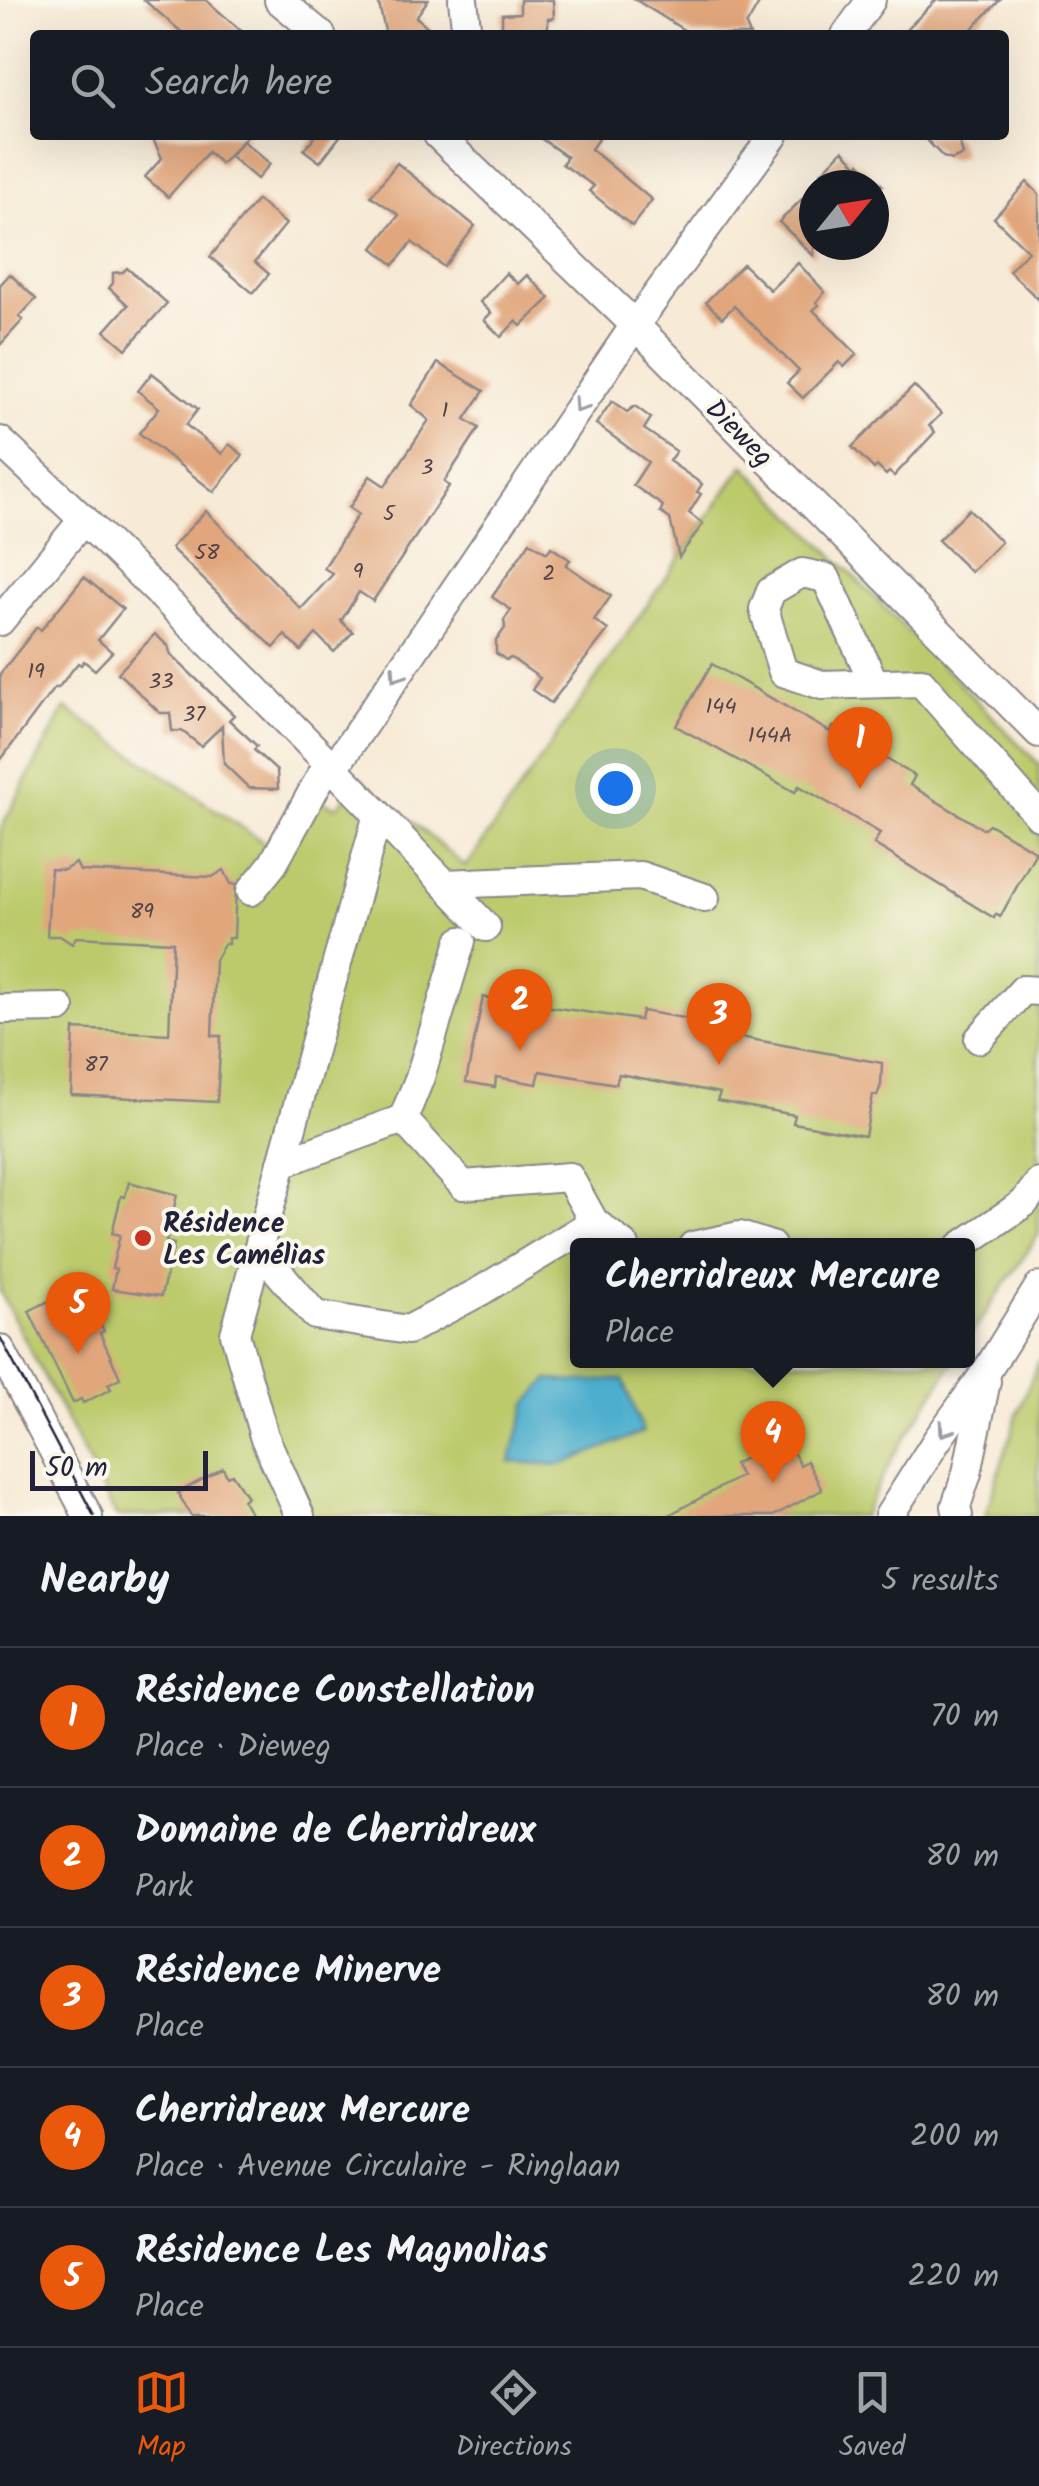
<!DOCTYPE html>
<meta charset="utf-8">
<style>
:root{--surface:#171b24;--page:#242831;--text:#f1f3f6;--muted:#9ea1a6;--line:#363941;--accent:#ea580c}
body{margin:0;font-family:Kalam,sans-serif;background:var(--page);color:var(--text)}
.compass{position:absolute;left:799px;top:170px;width:90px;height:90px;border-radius:50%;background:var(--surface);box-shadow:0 10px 40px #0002;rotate:60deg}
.scale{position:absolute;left:30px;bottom:25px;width:178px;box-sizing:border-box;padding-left:10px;border:5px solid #22223b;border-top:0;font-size:28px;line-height:35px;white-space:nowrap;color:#22223b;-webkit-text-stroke:8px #fbf7ec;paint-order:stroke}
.you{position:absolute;left:615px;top:788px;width:35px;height:35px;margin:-25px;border:8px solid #fff;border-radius:50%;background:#1a73e8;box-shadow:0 0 0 15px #1a73e833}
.badge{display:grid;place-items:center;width:65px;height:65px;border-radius:50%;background:var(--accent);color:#fff;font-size:32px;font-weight:700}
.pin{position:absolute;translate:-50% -82px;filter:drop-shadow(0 2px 5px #0008)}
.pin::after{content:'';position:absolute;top:52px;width:35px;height:30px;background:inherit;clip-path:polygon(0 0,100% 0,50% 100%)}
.popup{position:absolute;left:570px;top:1238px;width:405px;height:130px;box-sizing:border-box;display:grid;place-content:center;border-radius:10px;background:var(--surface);filter:drop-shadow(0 2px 8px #0005);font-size:32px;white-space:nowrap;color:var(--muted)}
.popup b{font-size:38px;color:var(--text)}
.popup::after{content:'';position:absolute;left:50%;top:100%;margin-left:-20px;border:20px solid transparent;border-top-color:var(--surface)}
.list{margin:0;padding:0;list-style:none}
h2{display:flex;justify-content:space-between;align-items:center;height:130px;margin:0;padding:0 40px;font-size:42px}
h2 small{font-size:32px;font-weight:400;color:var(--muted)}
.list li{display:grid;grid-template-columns:65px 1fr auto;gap:30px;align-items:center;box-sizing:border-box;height:140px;padding:0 40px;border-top:2px solid var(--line)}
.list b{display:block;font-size:38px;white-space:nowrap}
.list p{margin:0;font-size:32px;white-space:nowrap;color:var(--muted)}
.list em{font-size:32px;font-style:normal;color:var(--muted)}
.icon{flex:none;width:55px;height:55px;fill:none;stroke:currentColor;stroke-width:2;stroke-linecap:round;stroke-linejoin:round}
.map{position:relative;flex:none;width:1039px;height:1516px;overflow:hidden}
.search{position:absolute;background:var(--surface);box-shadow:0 10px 40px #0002;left:30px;right:30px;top:30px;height:110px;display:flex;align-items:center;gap:25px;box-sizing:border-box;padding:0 35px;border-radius:10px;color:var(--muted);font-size:38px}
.sheet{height:830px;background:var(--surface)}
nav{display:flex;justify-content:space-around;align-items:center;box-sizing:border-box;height:140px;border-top:2px solid var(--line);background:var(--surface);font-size:28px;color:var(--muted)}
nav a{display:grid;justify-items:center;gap:5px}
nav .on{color:var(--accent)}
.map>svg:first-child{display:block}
.green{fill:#bcca6c;stroke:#6f7654;stroke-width:2.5}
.water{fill:#4eafcd;stroke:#386884;stroke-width:2.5}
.building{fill:#e1a67b}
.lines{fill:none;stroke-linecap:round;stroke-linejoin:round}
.minor-casing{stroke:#8c8688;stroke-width:32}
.minor{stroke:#fff;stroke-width:28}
.tram{stroke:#22223b;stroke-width:2.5}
.oneway{stroke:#9c9ca7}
.poi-dot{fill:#c8321e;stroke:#fbf7ec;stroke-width:4}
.labels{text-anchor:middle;stroke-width:8;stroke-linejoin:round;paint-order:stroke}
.number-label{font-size:22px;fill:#52434b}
.street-label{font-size:28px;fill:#22223b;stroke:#fbf7ec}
.poi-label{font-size:28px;font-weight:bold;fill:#22223b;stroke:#fbf7ec;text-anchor:start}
</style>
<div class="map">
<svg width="1039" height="1516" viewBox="0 0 1039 1516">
<rect width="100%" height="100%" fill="#fbf7ec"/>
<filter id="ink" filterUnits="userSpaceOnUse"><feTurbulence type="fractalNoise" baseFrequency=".01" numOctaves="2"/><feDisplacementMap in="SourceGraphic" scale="20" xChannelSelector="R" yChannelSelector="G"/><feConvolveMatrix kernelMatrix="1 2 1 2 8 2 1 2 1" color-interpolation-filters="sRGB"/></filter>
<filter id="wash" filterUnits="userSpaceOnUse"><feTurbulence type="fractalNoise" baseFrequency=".0048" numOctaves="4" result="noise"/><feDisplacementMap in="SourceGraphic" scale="40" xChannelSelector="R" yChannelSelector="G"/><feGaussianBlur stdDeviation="2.25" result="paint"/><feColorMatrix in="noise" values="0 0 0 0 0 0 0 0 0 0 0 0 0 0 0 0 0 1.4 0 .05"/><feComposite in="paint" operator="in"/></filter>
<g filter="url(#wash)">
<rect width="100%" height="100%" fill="#f7ead6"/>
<g class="green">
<polygon points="744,465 1039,764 1039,1234 968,1339 968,1246 578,1246 578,1360 954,1361 894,1455 863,1516 116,1516 0,1291 0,830 65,708 266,844 307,790 325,803 337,807 361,779 466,867"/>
<polygon points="1039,1360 1039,1516 985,1516 1018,1412"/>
</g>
<polygon class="water" points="623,1379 643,1432 561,1465 510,1462 527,1404 548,1380 579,1382"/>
<g id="blocks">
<g class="building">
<polygon points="144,0 206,0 246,35 185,35"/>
<polygon points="378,0 428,0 416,17 437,35 386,35"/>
<polygon points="520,0 553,0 554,18 548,19 548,33 502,35 502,14 520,13"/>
<polygon points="636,0 761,0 746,26 750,35 692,35"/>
<polygon points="936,0 1000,0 966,35 901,35"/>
<polygon points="151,135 248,135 221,164 208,152 168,197 145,177 162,158"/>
<polygon points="316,135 341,135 320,162 304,150"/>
<polygon points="536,135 601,135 591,149 652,200 632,226 589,191 594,186 562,164 567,157"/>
<polygon points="922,135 953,135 959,141 963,155 952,160 943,157"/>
<polygon points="243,141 270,164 257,179 230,156"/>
<polygon points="843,150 858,166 860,163 882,185 833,185 821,173"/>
<polygon points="397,163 475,226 444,267 412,242 394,265 373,248 399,215 371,196"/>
<polygon points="1027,182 1039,194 1039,300 1009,271 1028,251 994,218"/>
<polygon points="814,187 814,256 779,222"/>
<polygon points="257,200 286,224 255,262 269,274 253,293 210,257"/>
<polygon points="798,263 825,292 816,302 819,305 813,310 857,354 844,367 839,362 803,398 787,383 799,371 734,306 722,318 706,302 743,264 770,290"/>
<polygon points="127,268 167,303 126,349 105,331 128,305 109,288 113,283 113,273 123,272"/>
<polygon points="506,273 518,284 527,275 550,298 521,326 516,321 501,337 484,320 491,313 480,302"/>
<polygon points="10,274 36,299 19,317 23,320 0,345 0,285"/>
<polygon points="438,363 484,391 465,419 479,428 444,482 449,486 373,601 359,592 341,621 353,632 334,652 316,634 301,651 285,635 274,648 171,548 206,511 301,609 333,574 324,568 358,514 349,508 370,476 385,486 429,420 411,405"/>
<polygon points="152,373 198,409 186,425 222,454 229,444 243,455 214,492 139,433 159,408 138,391"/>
<polygon points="914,386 941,414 929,426 935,432 894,476 889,472 886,475 877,466 874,469 852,447"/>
<polygon points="612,401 627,412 635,406 651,418 644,429 676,451 669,461 702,484 697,492 701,494 689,513 703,524 679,557 670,519 660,512 663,506 633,485 648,462 596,424"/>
<polygon points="969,509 1001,542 971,572 938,540"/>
<polygon points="530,542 547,553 551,547 570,560 566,565 611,596 594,620 608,630 551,703 532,690 540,678 511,658 506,660 496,653 496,641 505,628 504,620 511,610 492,597"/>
<polygon points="84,577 123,609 98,640 112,652 95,670 84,661 81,665 78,663 58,688 54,688 0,761 0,674 37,627 41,630"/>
<polygon points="155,634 168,646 171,655 234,715 229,720 257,746 254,750 277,771 278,789 249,788 224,764 222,726 201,746 182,731 172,731 170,713 160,713 118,673"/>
<polygon points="712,664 830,732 833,727 915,776 910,785 983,829 989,824 1036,852 1000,917 996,914 994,918 874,844 880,833 799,786 795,792 676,726"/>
<polygon points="76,863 80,871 212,877 224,870 231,884 236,884 234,938 228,938 228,944 224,944 215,960 212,1036 221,1036 217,1102 71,1095 74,1029 169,1034 173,942 76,937 72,944 60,936 47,936 51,869 64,870"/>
<polygon points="483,997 640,1020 642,1011 725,1025 723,1034 882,1063 881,1085 877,1096 873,1095 865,1136 793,1123 795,1115 717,1101 720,1093 619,1074 616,1084 540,1071 537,1084 496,1077 495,1087 466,1082"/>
<polygon points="129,1182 177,1195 166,1242 174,1244 161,1296 112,1289 116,1269 112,1268 120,1235 112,1233 121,1196 125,1197"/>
<polygon points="53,1299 64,1322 91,1308 104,1331 100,1333 120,1378 108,1384 111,1389 83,1403 81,1399 73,1403 29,1311"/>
<polygon points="785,1437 800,1465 807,1461 822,1490 773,1516 667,1516 741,1476 734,1464"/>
<polygon points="223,1468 227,1476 232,1474 247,1497 243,1500 252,1516 191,1516 178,1493"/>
</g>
</g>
</g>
<g filter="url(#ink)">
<use href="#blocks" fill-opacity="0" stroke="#8c8688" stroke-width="2.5"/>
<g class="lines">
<defs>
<g id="minor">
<polyline points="279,0 321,35"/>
<polyline points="463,0 467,35"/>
<polyline points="846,35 871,0"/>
<polyline points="438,135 635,325 1039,733"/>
<path d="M 0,441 C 168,597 328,761 486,927"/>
<polyline points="0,621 84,519"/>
<polyline points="874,683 826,578 802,573 771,591 764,609 783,672 822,685 921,682 1039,816"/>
<polyline points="334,768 635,325 774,135"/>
<polyline points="445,884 640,876 705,898"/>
<polyline points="251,891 273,864 329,762"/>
<polyline points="0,1009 60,1008"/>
<polyline points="979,1039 1023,990 1039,991"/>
<polyline points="403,1119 463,1185 569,1177 594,1222 625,1246"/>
<polyline points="282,1163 403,1119 420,1077 461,941"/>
<polyline points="693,1246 740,1236 771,1246"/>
<polyline points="961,1246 1024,1203 1039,1183"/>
<polyline points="259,1249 315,1315 408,1330 479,1292 594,1222"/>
<polyline points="0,1349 88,1516"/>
<polyline points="300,1516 264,1436 235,1334 378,814"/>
<polyline points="889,1516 937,1440 988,1369 1039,1287"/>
<polyline points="958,1516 956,1506 967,1473 986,1381"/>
</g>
</defs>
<use href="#minor" class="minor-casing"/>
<use href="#minor" class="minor"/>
<polyline class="tram" points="0,1337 94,1516"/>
</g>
<defs><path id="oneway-chevron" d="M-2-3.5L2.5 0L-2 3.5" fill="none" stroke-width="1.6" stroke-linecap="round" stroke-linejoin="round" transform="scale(2.5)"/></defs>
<g class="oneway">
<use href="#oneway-chevron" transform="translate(580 406) rotate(124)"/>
<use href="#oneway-chevron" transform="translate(397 675) rotate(124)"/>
<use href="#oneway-chevron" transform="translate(945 1430) rotate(125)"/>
</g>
</g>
<circle class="poi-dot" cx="143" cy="1238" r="10"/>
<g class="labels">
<g class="number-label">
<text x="445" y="417">1</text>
<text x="427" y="474">3</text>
<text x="389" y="520">5</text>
<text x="207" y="559">58</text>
<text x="358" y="578">9</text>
<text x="549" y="580">2</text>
<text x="36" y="678">19</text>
<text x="161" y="688">33</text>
<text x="721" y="713">144</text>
<text x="194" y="721">37</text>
<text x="770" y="742">144A</text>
<text x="142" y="918">89</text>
<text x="96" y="1071">87</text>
</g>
<g class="street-label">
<text transform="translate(740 432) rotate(45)" y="10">Dieweg</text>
</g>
<g class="poi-label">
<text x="163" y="1232">Résidence<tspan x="163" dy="32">Les Camélias</tspan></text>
</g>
</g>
</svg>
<svg class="compass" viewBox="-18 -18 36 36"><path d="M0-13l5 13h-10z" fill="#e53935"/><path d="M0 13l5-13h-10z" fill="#9ea1a6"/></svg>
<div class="scale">50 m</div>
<div class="you"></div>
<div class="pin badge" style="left:860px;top:789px">1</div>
<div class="pin badge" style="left:520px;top:1051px">2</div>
<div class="pin badge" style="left:719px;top:1065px">3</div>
<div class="pin badge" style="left:773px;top:1483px">4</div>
<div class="popup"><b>Cherridreux Mercure</b>Place</div>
<div class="pin badge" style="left:78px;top:1354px">5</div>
<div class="search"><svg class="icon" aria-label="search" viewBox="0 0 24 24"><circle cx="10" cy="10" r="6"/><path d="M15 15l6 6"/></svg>Search here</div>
</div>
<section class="sheet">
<h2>Nearby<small>5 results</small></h2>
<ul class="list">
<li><span class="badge">1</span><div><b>Résidence Constellation</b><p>Place · Dieweg</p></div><em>70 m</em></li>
<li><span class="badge">2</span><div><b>Domaine de Cherridreux</b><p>Park</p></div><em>80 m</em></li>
<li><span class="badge">3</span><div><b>Résidence Minerve</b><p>Place</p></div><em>80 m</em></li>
<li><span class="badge">4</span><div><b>Cherridreux Mercure</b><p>Place · Avenue Circulaire - Ringlaan</p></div><em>200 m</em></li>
<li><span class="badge">5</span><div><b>Résidence Les Magnolias</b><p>Place</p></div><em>220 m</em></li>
</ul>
</section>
<nav>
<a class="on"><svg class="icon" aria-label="map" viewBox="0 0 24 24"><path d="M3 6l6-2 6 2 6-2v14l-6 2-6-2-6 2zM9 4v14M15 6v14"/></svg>Map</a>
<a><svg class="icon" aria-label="directions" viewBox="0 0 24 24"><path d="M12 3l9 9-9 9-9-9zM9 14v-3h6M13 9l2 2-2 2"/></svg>Directions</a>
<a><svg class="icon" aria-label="saved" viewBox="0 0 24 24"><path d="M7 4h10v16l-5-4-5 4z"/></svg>Saved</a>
</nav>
